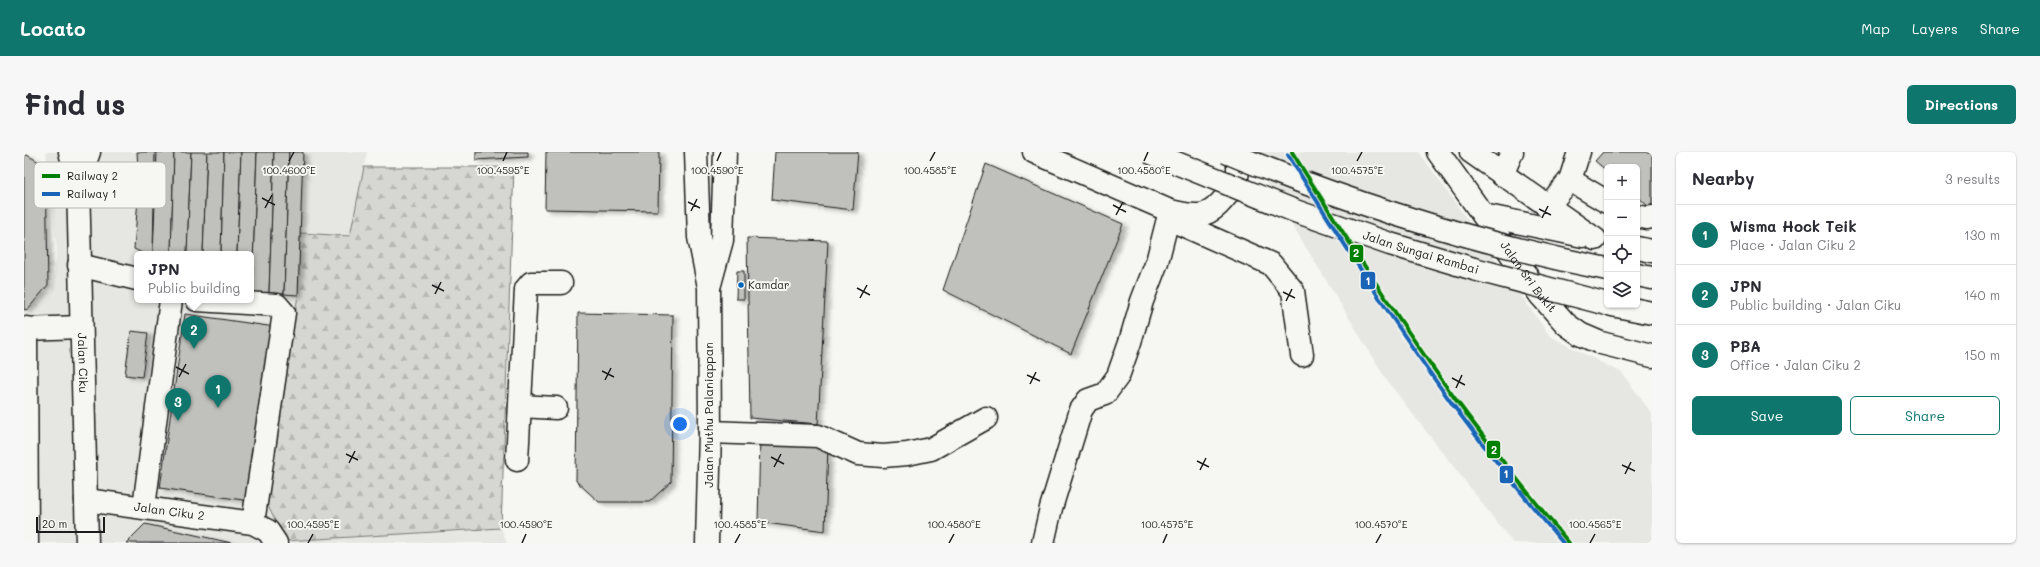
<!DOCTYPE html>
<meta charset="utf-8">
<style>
:root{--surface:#fff;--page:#f7f7f7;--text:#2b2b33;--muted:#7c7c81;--line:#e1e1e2;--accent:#0f766e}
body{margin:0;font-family:Mali,sans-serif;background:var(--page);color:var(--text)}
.controls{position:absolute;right:12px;top:12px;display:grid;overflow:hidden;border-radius:6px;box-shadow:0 1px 3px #0004}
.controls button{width:36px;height:36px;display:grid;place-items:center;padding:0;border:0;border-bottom:1px solid var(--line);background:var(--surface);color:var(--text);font:20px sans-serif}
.scale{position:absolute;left:12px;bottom:10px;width:69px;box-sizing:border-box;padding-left:4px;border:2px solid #1c1c1c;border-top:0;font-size:11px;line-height:14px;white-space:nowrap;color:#1c1c1c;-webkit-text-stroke:3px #f6f6f2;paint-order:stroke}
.you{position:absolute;left:656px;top:272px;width:14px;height:14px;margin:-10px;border:3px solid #fff;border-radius:50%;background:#1a73e8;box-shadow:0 0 0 6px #1a73e833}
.badge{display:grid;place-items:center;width:26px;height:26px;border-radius:50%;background:var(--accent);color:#fff;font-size:13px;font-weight:700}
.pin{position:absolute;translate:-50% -33px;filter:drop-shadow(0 1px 2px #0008)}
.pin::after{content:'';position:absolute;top:21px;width:14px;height:12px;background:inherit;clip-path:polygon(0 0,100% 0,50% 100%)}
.popup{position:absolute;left:110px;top:99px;width:120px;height:52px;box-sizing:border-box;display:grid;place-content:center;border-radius:6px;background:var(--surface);filter:drop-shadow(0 1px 3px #0005);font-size:13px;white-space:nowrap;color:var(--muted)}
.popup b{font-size:15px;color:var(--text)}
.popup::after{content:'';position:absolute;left:50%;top:100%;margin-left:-8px;border:8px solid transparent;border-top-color:var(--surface)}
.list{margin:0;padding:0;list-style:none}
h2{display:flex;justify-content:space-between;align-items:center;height:52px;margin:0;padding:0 16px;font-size:17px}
h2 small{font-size:13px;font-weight:400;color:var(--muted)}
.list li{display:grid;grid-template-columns:26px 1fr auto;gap:12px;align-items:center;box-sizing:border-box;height:60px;padding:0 16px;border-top:1px solid var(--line)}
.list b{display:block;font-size:15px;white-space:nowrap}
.list p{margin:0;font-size:13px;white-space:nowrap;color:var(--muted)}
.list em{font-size:13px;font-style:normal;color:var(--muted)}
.actions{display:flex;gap:8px;padding:12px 16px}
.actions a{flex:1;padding:9px 0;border:1px solid var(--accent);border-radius:6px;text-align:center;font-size:14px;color:var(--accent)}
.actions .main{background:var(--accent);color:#fff}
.icon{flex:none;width:22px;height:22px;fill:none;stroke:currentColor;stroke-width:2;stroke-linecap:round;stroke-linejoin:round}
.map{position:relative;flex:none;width:1628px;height:391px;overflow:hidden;border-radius:6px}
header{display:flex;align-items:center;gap:24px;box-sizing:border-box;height:56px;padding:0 20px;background:var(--accent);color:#fff}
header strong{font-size:19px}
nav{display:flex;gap:22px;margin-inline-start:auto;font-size:14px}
.intro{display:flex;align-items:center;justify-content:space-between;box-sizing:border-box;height:96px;padding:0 24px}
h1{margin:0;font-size:28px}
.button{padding:10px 18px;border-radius:6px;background:var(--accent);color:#fff;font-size:14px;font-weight:700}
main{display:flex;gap:24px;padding:0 24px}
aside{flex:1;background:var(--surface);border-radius:6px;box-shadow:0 1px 3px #0004}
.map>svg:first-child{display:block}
.built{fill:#e6e6e2;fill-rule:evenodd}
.forest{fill:url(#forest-firs);stroke:#797977}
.building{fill:#c0c0bd;stroke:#1c1c1c;filter:url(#shadow)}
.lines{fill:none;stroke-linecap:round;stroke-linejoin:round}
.minor-casing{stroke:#1c1c1c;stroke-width:25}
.major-casing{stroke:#1c1c1c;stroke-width:25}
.minor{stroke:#f6f6f2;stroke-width:22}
.major{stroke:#f6f6f2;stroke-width:22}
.major-bridge-casing{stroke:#1c1c1c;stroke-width:25;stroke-linecap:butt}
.major-bridge{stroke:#f6f6f2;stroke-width:22}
.rail-1-casing{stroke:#f6f6f2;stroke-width:7}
.rail-2-casing{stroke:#f6f6f2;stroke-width:7}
.rail-1{stroke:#008000;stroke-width:4}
.rail-2{stroke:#1964b7;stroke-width:4}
.ticks{fill:none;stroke:#1c1c1c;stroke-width:1.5}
.bus-dot{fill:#0065bd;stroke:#f6f6f2;stroke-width:1.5}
.labels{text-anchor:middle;stroke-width:4;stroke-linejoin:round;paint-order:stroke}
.bus-label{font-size:11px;fill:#1c1c1c;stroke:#f6f6f2;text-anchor:start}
.street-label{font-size:12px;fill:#1c1c1c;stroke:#f6f6f2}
.key{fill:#f6f6f2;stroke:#b5b5b2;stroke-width:1}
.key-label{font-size:11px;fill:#1c1c1c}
.ticks-label{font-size:10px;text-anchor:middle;fill:#1c1c1c;stroke:#f6f6f2;stroke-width:4;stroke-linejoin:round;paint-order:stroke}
.line-badge{stroke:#f6f6f2;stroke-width:1.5}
.badge-label{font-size:11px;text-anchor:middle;font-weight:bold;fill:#fff}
</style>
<header>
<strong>Locato</strong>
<nav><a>Map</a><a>Layers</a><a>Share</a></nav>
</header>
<div class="intro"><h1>Find us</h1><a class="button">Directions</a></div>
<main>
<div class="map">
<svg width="1628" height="391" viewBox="0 0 1628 391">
<defs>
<pattern id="forest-firs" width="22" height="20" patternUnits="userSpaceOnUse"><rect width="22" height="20" fill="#d6d6d2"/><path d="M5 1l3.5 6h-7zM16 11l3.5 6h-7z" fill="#b7b7b4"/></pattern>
<filter id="shadow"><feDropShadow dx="4.5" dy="2.5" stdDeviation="2" flood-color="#0004"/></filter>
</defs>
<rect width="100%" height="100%" fill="#f6f6f2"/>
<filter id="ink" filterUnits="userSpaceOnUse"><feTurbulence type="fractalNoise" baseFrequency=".025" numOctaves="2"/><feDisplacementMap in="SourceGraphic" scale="8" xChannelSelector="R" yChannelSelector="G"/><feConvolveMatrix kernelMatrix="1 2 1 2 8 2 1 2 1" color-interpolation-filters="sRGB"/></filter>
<g filter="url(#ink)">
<g class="built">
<path d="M 22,0 L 343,0 L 326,84 L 276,81 L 261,389 L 477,376 L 483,391 L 0,391 L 0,146 L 28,139 L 33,98 ZM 113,102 L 227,102 L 227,148 L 113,148 Z"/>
<polygon points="1224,0 1395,0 1526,184 1598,221 1628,262 1628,391 1489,391 1364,230"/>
</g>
<polygon class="forest" points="340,15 490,15 477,376 261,389 242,350 274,143 276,81 326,84"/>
<g class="building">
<polygon points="113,0 131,0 129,102 120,102 110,97 115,34"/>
<polygon points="133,0 150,0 147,102 129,102"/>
<polygon points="150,0 167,0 163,102 147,102"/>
<polygon points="167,0 183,0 179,102 163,102"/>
<polygon points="183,0 200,0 197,102 179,102"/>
<polygon points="200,0 217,0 213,102 197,102"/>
<polygon points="217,0 233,0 228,141 227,102 213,102"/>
<polygon points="233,0 250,0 245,141 228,141"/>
<polygon points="250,0 265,0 260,142 245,141"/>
<polygon points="265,0 279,0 274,143 260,142"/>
<polygon points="452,0 504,0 504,5 452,8"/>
<polygon points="522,0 635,0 634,59 521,57"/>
<polygon points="751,0 834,0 829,58 748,48"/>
<polygon points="1579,0 1628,0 1628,52 1625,55 1613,44 1613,15 1583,15 1583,19 1571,9"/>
<polygon points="0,3 3,3 22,14 24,133 4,157 0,158"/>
<polygon points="962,12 1099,72 1047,202 919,138"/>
<polygon points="723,86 804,89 794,272 726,266"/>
<polygon points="713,119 720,119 720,147 712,147"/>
<polygon points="554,161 649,163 647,330 625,350 575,350 552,329"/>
<polygon points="161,162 251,175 226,349 136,336"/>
<polygon points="107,179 124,181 118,225 101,223"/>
<polygon points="736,286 804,293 801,379 734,370"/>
<polygon points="121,372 208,391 102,391"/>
</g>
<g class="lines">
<defs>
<g id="minor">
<path id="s1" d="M 1414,0 L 1517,144 L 1542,172 L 1556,182 L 1577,191 L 1628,204"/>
<polyline points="1447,0 1571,87"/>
<polyline points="1478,23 1488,0"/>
<polyline points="1546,28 1583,50"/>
<polyline points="1523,55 1546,28 1555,0"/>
<polyline points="1459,63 1559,84"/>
<polyline points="1613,64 1623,66 1628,65"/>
<polyline points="1145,67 1247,112 1269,139 1278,203"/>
<polyline points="1613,96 1628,99"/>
<polyline points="55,113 113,127"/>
<polyline points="173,148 253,153 260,161 229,371"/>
<polyline points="2,176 3,391"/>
<polyline points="0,177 57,175"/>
<polyline points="496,254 532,256"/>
<polyline points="686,280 794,284 834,302 859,304 883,302 907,297 962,266"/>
<polyline points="493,308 502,137 507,131 537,131"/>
<path id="s2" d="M 62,348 L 229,371 L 244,379 L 252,391"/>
<polyline points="120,355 147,148"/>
<polyline points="1019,391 1027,356 1057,258 1064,248 1081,242 1094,224 1106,190 1118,149 1133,110 1146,59"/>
</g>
<g id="major">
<path id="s3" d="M 46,0 L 54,30 L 63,391"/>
<polyline points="672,0 675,85 685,135 686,280 683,391"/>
<path d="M 1010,0 L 1146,59 C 1157,61 1169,65 1180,62 C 1194,58 1208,38 1213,25 C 1215,17 1214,8 1211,0"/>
<polyline points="54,30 65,0"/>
<polyline points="1613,123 1628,126"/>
<polyline points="686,132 698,88 701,0"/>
<polyline points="1588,153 1628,161"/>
</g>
</defs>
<use href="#minor" class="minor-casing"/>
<use href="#major" class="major-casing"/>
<use href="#minor" class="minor"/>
<use href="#major" class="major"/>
<defs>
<g id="major-bridge">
<path id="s4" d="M 1125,0 L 1271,59 L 1366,92 L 1450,117 L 1583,152"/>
<path d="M 1202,0 C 1325,51 1452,91 1583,117"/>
</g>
</defs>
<use href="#major-bridge" class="major-bridge-casing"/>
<use href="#major-bridge" class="major-bridge"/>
<defs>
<path id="rail-1" d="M 1268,0 C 1321,84 1374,168 1432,248 C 1468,297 1506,344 1545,391"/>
<path id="rail-2" d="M 1264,3 C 1317,87 1370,172 1429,253 C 1464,300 1501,346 1539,391"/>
</defs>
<use href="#rail-1" class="rail-1-casing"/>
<use href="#rail-2" class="rail-2-casing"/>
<use href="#rail-1" class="rail-1"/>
<use href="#rail-2" class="rail-2"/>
</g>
</g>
<path class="ticks" d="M 265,9 L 270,0M 479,9 L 483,0M 693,9 L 697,0M 906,9 L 911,0M 1120,9 L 1124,0M 1333,9 L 1338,0M 238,46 L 251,53M 664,50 L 676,56M 1089,53 L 1102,60M 241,56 L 248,43M 1515,57 L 1527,63M 667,59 L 673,47M 1092,63 L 1099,50M 1518,66 L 1524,54M 408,133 L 420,139M 833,136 L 846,143M 1259,140 L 1271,146M 411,142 L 417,130M 836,146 L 843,133M 1262,149 L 1268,137M 152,215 L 165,222M 578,219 L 590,225M 1003,223 L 1016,229M 155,225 L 162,212M 1428,226 L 1441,233M 581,228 L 587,216M 1006,232 L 1012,220M 1432,236 L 1438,223M 322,302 L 334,308M 747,305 L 760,312M 1173,309 L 1185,315M 325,311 L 331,299M 1598,313 L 1611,319M 750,315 L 757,302M 1176,318 L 1182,306M 1601,322 L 1607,310M 284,391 L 289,382M 498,391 L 502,382M 711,391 L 716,382M 925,391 L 930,382M 1139,391 L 1143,382M 1352,391 L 1357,382M 1566,391 L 1571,382"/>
<circle class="bus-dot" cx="717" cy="133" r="3.5"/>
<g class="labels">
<g class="bus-label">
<text x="724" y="137">Kamdar</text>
</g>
<g class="street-label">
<text dy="4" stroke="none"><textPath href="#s4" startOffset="290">Jalan Sungai Rambai</textPath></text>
<text dy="4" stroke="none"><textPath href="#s1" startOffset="154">Jalan Sri Bukit</textPath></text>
<text dy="4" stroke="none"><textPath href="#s3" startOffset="212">Jalan Ciku</textPath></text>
<text transform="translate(685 263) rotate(-90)" y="4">Jalan Muthu Palaniappan</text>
<text dy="4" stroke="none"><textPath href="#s2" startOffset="84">Jalan Ciku 2</textPath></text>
</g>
</g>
<rect x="10" y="10" width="132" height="46" rx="6" class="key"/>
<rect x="18" y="22" width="18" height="4" fill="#008000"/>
<rect x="18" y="40" width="18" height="4" fill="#1964b7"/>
<g class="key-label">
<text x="43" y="28">Railway 2</text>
<text x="43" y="46">Railway 1</text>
</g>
<g class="ticks-label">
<text x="265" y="22">100.4600°E</text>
<text x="479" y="22">100.4595°E</text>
<text x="693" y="22">100.4590°E</text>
<text x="906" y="22">100.4585°E</text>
<text x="1120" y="22">100.4580°E</text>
<text x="1333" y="22">100.4575°E</text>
<text x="289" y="376">100.4595°E</text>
<text x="502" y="376">100.4590°E</text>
<text x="716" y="376">100.4585°E</text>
<text x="930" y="376">100.4580°E</text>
<text x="1143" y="376">100.4575°E</text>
<text x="1357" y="376">100.4570°E</text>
<text x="1571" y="376">100.4565°E</text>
</g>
<g class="line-badge">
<rect x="1325" y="92" width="15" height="19" rx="4" fill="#008000"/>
<rect x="1336" y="119" width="16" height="19" rx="4" fill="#1964b7"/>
<rect x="1462" y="288" width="15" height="19" rx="4" fill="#008000"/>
<rect x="1475" y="313" width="15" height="19" rx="4" fill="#1964b7"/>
</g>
<g class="badge-label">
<text x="1332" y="105">2</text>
<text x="1344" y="133">1</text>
<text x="1470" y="302">2</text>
<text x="1482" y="326">1</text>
</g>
</svg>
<div class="controls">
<button>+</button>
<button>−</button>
<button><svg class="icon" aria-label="locate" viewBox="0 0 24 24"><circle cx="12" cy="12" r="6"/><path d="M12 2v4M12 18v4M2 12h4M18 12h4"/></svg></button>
<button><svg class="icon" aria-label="layers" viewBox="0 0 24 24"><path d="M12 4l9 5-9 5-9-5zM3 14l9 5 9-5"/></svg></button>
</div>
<div class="scale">20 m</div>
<div class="you"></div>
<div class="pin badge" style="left:194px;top:256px">1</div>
<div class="pin badge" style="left:170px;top:197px">2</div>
<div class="popup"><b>JPN</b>Public building</div>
<div class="pin badge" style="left:154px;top:269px">3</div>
</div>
<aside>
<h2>Nearby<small>3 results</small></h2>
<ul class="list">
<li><span class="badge">1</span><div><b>Wisma Hock Teik</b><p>Place · Jalan Ciku 2</p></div><em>130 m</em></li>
<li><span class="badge">2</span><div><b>JPN</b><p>Public building · Jalan Ciku</p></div><em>140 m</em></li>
<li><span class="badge">3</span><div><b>PBA</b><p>Office · Jalan Ciku 2</p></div><em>150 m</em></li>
</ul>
<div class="actions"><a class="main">Save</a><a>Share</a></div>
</aside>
</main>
